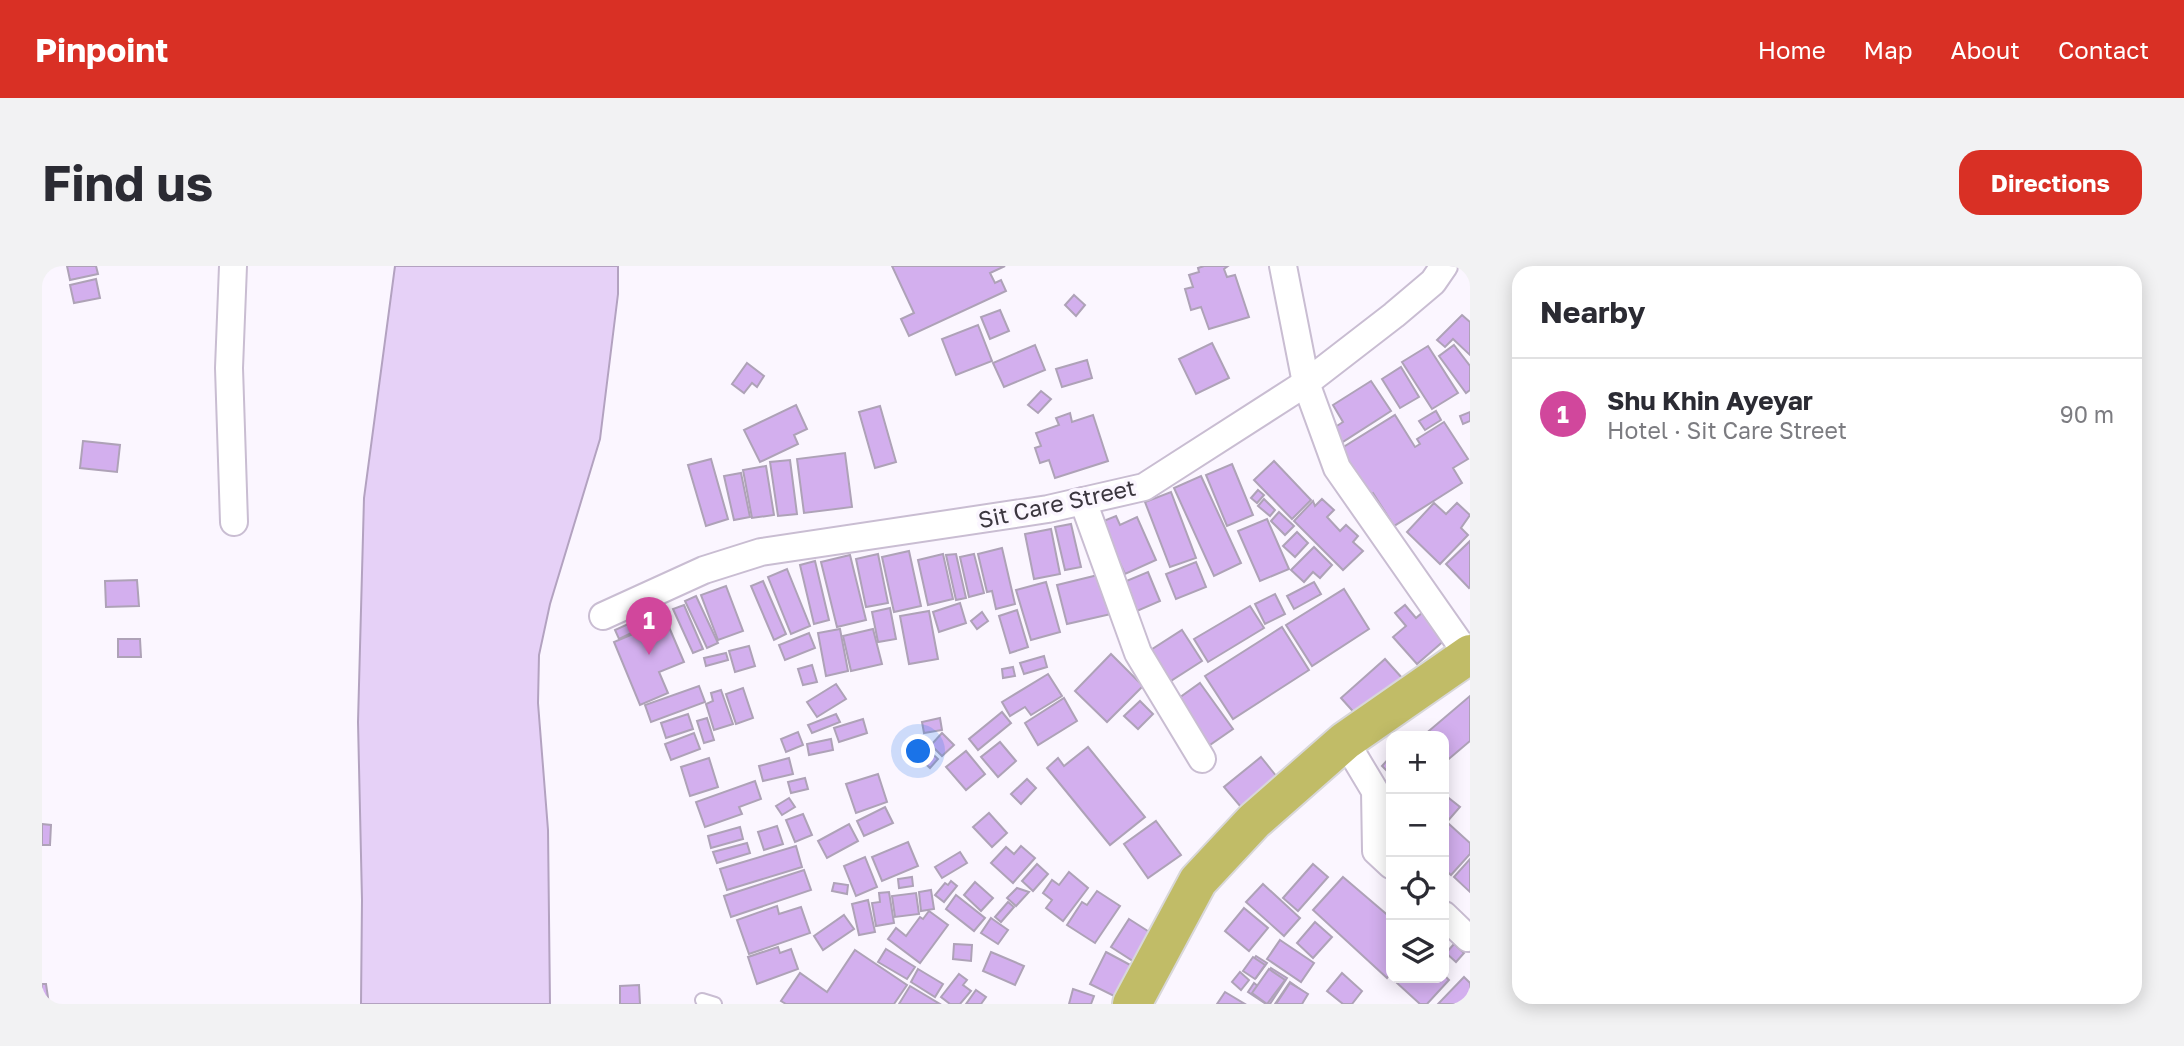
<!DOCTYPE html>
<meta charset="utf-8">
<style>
:root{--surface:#fff;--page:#f2f2f3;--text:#2b2b33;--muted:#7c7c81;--line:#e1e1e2;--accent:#d93025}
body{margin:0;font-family:"Golos Text",sans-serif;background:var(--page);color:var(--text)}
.controls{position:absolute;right:21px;bottom:21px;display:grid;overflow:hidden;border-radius:14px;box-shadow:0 4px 18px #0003}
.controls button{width:63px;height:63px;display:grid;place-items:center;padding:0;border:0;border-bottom:2px solid var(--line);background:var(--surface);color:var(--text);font:35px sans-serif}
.you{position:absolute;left:877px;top:486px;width:24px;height:24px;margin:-18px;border:5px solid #fff;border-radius:50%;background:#1a73e8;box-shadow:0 0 0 10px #1a73e833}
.badge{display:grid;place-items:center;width:46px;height:46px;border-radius:50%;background:var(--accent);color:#fff;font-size:23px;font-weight:700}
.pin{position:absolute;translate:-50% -58px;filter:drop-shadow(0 2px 4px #0008)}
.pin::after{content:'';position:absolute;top:37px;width:24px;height:21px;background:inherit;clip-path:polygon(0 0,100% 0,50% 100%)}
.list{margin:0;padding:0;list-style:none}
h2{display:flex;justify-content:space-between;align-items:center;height:91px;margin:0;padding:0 28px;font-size:30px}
h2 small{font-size:23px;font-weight:400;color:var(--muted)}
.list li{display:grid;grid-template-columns:46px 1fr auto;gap:21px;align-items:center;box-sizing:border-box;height:112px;padding:0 28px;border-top:2px solid var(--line)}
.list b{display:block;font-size:26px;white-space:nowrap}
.list p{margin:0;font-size:23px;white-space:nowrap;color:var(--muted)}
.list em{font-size:23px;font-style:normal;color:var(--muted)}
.icon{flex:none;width:38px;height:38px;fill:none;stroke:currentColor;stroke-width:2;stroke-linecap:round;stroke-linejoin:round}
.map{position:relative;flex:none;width:1428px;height:738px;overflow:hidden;border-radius:21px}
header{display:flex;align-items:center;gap:42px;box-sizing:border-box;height:98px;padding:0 35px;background:var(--accent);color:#fff}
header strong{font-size:33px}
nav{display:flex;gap:38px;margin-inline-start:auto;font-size:24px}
.intro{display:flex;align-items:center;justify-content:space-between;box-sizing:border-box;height:168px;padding:0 42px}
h1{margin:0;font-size:49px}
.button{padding:18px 32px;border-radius:21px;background:var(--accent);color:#fff;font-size:24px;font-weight:700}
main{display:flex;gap:42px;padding:0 42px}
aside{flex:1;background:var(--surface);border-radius:21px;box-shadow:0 4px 18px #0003}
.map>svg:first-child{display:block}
.water{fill:#e6d1f7;stroke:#b3a2c0;stroke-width:2}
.building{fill:#d3afee;stroke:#aea2b7;stroke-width:2}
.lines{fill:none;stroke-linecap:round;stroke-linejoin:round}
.service-casing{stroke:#c9bdd2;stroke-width:16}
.minor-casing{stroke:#c9bdd2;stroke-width:30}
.primary-casing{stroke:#d8d7d9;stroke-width:42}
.service{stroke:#fff;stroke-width:12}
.minor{stroke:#fff;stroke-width:26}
.primary{stroke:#c1bc67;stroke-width:38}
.labels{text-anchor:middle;stroke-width:7;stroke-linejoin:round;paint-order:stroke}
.street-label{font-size:23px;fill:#3b363f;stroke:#fbf6ff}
</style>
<header>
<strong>Pinpoint</strong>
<nav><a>Home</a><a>Map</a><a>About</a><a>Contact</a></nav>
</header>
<div class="intro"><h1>Find us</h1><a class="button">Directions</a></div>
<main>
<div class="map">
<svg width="1428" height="738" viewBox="0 0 1428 738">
<rect width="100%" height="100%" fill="#fbf6ff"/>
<polygon class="water" points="353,0 576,0 576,28 558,173 508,338 497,389 496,437 506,564 508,738 319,738 320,634 316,456 322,232"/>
<g class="building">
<polygon points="25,0 54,0 56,8 28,14"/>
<polygon points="850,0 963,0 948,7 953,17 959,14 964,25 867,70 859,53 872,47"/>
<polygon points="1162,0 1186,0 1182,3 1185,11 1193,9 1207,51 1167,63 1159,41 1149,44 1143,23 1151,21 1147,9 1157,6 1156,2"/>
<polygon points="54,13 58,32 32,37 28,19"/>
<polygon points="1032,29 1043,39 1034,50 1023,39"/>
<polygon points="958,44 967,65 948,73 939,51"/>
<polygon points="1420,49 1428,56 1428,89 1411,73 1403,81 1395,74"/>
<polygon points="936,59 950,95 914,109 900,73"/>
<polygon points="1170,77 1187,112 1154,128 1137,93"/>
<polygon points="993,79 1003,104 962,121 951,97"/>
<polygon points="1412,79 1428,100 1428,124 1424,127 1397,90"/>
<polygon points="1386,80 1416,127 1390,143 1360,96"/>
<polygon points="1045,94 1050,112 1020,121 1014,103"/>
<polygon points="705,97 722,110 715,121 710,117 702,127 690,118"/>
<polygon points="1359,101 1377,131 1358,142 1340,113"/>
<polygon points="1329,115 1349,145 1296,179 1287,165 1301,156 1291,139"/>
<polygon points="999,125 1009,133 996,147 986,139"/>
<polygon points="754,139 765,163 752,169 756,178 718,196 702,164"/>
<polygon points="838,140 854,196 833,202 817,146"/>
<polygon points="1394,145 1399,154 1383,164 1377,155"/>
<polygon points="1428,146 1428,155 1421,158 1418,150"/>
<polygon points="1028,147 1030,156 1051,149 1066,195 1013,212 1007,194 998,197 993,182 999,180 994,167 1017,159 1014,152"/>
<polygon points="1353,149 1373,181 1378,178 1375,173 1402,156 1426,193 1411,202 1420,217 1352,260 1331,227 1324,231 1295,185"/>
<polygon points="41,175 78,179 75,206 38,202"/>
<polygon points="803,187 810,241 762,247 755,193"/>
<polygon points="669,193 686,253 664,260 646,199"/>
<polygon points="748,194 755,248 736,250 728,196"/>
<polygon points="1232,195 1269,234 1250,253 1212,214"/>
<polygon points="1190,198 1211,249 1185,260 1164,209"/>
<polygon points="724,200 732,249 710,252 701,204"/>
<polygon points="699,207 708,251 692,254 682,210"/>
<polygon points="1159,210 1199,297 1172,310 1132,222"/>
<polygon points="1216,224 1222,229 1215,237 1209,232"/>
<polygon points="1129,226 1154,292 1128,301 1103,236"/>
<polygon points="1222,233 1233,244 1228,250 1216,240"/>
<polygon points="1280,233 1292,244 1285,251 1298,265 1304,259 1316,270 1311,276 1321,285 1301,304 1252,255 1271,235 1273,240"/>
<polygon points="1392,237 1404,248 1415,237 1428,249 1419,262 1426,269 1398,298 1365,266"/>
<polygon points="1237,246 1252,260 1243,269 1229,255"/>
<polygon points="1074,250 1078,259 1095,251 1114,294 1083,308 1059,256"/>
<polygon points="1225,253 1247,303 1218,315 1196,265"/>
<polygon points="1029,258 1039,301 1023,304 1013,261"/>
<polygon points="1009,263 1018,308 992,313 983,268"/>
<polygon points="1255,266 1266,277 1253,291 1241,280"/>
<polygon points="1428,275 1428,321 1427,322 1404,298"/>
<polygon points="1272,281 1290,299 1278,312 1271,306 1262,316 1249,304"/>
<polygon points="960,282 973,338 954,343 950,325 945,326 936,288"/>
<polygon points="867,285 879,340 852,346 840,291"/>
<polygon points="836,288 846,337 824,341 814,293"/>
<polygon points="901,288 911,333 886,339 876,294"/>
<polygon points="914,288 924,332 914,334 904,289"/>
<polygon points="932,288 942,327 927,331 918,291"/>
<polygon points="808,289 824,354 795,361 779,296"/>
<polygon points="773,295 787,354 772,358 758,299"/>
<polygon points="1154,296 1164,321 1134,333 1124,308"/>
<polygon points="745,303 768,360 749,368 726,311"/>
<polygon points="1106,306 1118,335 1095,345 1082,316"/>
<polygon points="1060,308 1069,348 1025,358 1015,319"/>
<polygon points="95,314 97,340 64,341 63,315"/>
<polygon points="721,315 744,368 732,374 709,320"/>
<polygon points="1004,316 1018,366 989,374 974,324"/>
<polygon points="1272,316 1279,328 1252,343 1245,330"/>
<polygon points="684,320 701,365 676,374 659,329"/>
<polygon points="1302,323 1327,363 1270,400 1244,359"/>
<polygon points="1233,328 1243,348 1223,358 1213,338"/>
<polygon points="654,330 676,377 665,382 643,335"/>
<polygon points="918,337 924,357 897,366 891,346"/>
<polygon points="642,339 661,383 651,387 631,343"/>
<polygon points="1363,339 1374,352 1381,346 1404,373 1375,398 1351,371 1364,360 1353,347"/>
<polygon points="1208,340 1222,362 1166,396 1152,373"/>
<polygon points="848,342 854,373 836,376 830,346"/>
<polygon points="619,343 623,351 577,373 573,364"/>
<polygon points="975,344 986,381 968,387 957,350"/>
<polygon points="887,345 896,393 867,398 858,350"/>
<polygon points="940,346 946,355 935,363 929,355"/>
<polygon points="624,354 642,396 617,406 626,427 598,439 572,376"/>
<polygon points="1240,361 1267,404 1191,453 1163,410"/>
<polygon points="798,363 806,405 784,410 776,367"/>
<polygon points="831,363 840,398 809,405 801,370"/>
<polygon points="1140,364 1160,395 1124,418 1104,387"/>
<polygon points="767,367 773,382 743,394 737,379"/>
<polygon points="76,373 98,373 99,391 76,391"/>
<polygon points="707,380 713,400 693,406 687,385"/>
<polygon points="684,387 686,394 664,400 662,392"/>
<polygon points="1069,388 1101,420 1065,456 1033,425"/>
<polygon points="1002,390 1005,401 982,408 978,397"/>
<polygon points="1343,393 1361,413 1317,452 1299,432"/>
<polygon points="770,399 775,416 761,419 756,403"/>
<polygon points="971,401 973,410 961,412 960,403"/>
<polygon points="1006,408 1020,430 989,449 983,441 968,450 960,436"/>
<polygon points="1158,417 1191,463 1162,483 1130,437"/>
<polygon points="794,418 804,433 775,451 765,436"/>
<polygon points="657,420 663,436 609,456 603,439"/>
<polygon points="701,422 711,452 694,458 684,428"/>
<polygon points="679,424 691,458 672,464 664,438 671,435 669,427"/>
<polygon points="1428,430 1428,475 1402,497 1402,470 1381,470"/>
<polygon points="1022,432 1035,455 996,479 983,457"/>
<polygon points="1098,435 1111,448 1096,463 1082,450"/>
<polygon points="960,446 969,457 936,484 927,473"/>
<polygon points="646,448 651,463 624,472 619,457"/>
<polygon points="794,448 798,456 770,467 766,459"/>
<polygon points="665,452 672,474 662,477 655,455"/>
<polygon points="898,452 900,464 882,467 880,456"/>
<polygon points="821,453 825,467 797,476 792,462"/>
<polygon points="756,466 761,479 744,486 739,473"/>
<polygon points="652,467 658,483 629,494 623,478"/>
<polygon points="900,467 912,479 900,490 889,479"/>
<polygon points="789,473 791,484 767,489 765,478"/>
<polygon points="958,476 974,495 956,511 939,491"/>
<polygon points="881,479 896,493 888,502 873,488"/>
<polygon points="1046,481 1103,551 1068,579 1005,502 1016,492 1022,500"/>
<polygon points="924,485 943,508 924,524 904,501"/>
<polygon points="1349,490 1349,509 1340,500"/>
<polygon points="1219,491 1235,511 1199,541 1182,521"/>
<polygon points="667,492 676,521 648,530 639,501"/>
<polygon points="747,492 751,508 721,515 717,500"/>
<polygon points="836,508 845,536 814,547 804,518"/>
<polygon points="763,512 766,523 749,527 746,516"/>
<polygon points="985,513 994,522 979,538 969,528"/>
<polygon points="713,515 719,533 697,541 700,548 663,561 654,536"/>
<polygon points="1403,529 1418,541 1404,557 1402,555"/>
<polygon points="747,532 753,541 740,549 734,540"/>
<polygon points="843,541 851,557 822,570 815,555"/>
<polygon points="947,547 965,567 950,581 931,561"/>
<polygon points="761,548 770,569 753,576 744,554"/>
<polygon points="1114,555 1139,589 1106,612 1082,578"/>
<polygon points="0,558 9,559 8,579 0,579"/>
<polygon points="807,558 816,575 785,592 776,575"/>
<polygon points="1407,558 1428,577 1428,588 1409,609 1402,603 1402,564"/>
<polygon points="735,560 741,578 722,584 716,566"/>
<polygon points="698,561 701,573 669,582 666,570"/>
<polygon points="866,576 876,600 840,615 830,591"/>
<polygon points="705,577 708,587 675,597 671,586"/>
<polygon points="754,580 760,601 685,624 678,603"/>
<polygon points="979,580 993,592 971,617 949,597 964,581 972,588"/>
<polygon points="918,586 925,597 900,612 893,601"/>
<polygon points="823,591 835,621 814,630 802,600"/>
<polygon points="1428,593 1428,626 1412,611"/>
<polygon points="995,598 1006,608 991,625 980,615"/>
<polygon points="1271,598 1286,611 1256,645 1241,632"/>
<polygon points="762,604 769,624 689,651 682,630"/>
<polygon points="1027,606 1046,622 1021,655 1004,642 1010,634 1001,627 1010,614 1017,619"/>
<polygon points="870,611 871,620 857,622 856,613"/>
<polygon points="1301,611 1349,652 1349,707 1345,712 1271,644"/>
<polygon points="909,615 915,620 902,636 893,629 903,617 906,619"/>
<polygon points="933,616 951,632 939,645 922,629"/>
<polygon points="792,617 806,619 805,628 790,625"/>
<polygon points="1221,618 1258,652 1242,670 1204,636"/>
<polygon points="975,622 987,626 974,640 965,632"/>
<polygon points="889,624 892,643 879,645 877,626"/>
<polygon points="1055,625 1078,640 1053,677 1025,659 1040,636 1045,639"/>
<polygon points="847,626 852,657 834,660 830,637 838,636 837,627"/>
<polygon points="874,627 877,648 853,651 850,630"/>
<polygon points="914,629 943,652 932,665 904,643"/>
<polygon points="826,634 833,666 817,669 810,638"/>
<polygon points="966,636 972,641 959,656 953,651"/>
<polygon points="735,640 737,648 759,641 768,667 707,688 695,654"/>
<polygon points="1202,642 1226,662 1207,685 1183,665"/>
<polygon points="887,645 906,659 878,697 846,673 854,662 864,670 878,651 881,653"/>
<polygon points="802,649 812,663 781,684 772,670"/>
<polygon points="949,652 966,664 956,678 939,667"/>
<polygon points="1087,653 1112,669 1094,697 1069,681"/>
<polygon points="1273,656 1290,671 1271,692 1255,677"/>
<polygon points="1238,674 1272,697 1259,716 1225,693"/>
<polygon points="912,678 930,679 929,695 911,693"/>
<polygon points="1412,678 1422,687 1414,696 1404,687"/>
<polygon points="736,681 738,687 749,683 756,703 715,718 706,691"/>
<polygon points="844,683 873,701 865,713 836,696"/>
<polygon points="813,684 865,719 852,738 744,738 739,735 758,707 785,726"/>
<polygon points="949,686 982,700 973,719 941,705"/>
<polygon points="1064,686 1092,701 1076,732 1048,718"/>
<polygon points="1214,690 1225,697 1214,712 1203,705"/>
<polygon points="1211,691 1223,699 1213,713 1201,705"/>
<polygon points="1229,702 1245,712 1228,738 1224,738 1206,726 1212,717 1217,721"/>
<polygon points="876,703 901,718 893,731 869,716"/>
<polygon points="1227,703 1243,714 1225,738 1210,727"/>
<polygon points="1198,706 1207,714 1199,724 1190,716"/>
<polygon points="1300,707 1320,725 1310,738 1301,738 1285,725"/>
<polygon points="917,708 925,714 921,719 929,725 918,738 908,738 899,731"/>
<polygon points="1402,709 1407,714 1385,738 1378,738 1355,717 1360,712 1402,712"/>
<polygon points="1422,711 1428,717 1428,738 1396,738"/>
<polygon points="1248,716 1265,728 1259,738 1233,738"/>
<polygon points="1248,717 1266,728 1260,738 1234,738"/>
<polygon points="0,718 4,718 7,738 0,738"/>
<polygon points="597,719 598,738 578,738 578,720"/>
<polygon points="868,720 898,738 857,738"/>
<polygon points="1031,723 1052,730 1049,738 1027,738"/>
<polygon points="934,724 944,731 939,738 924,738"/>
<polygon points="1183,726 1203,738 1175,738"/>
</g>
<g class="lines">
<defs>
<polyline id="service" points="660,734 673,738"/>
<g id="minor">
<polyline points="191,0 187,102 192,256"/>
<polyline points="1241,0 1264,117 1295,202 1425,388"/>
<polyline points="1041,235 1096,387 1160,493"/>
<polyline points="561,350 662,304 719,286 1006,243 1102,221 1264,117 1352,49 1391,16 1402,0"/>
<polyline points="1303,475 1333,525 1334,585 1349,599"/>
<polyline points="1402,649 1426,672"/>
</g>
<polyline id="primary" points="1090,738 1156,615 1212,555 1303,475 1428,388"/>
</defs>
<use href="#service" class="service-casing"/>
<use href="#minor" class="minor-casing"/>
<use href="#primary" class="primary-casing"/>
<use href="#service" class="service"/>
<use href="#minor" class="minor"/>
<use href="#primary" class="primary"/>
</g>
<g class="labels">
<g class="street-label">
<text transform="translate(1015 238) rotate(-12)" y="8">Sit Care Street</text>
</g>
</g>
</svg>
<div class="controls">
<button>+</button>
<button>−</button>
<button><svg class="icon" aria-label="locate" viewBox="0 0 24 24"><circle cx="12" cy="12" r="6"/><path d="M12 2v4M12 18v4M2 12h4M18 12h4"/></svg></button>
<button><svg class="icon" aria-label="layers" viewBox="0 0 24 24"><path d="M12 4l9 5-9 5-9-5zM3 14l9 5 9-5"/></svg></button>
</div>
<div class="you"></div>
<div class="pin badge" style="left:607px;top:389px;background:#d1479c">1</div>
</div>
<aside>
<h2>Nearby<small></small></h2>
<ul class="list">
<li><span class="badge" style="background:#d1479c">1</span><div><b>Shu Khin Ayeyar</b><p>Hotel · Sit Care Street</p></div><em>90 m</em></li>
</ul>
</aside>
</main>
